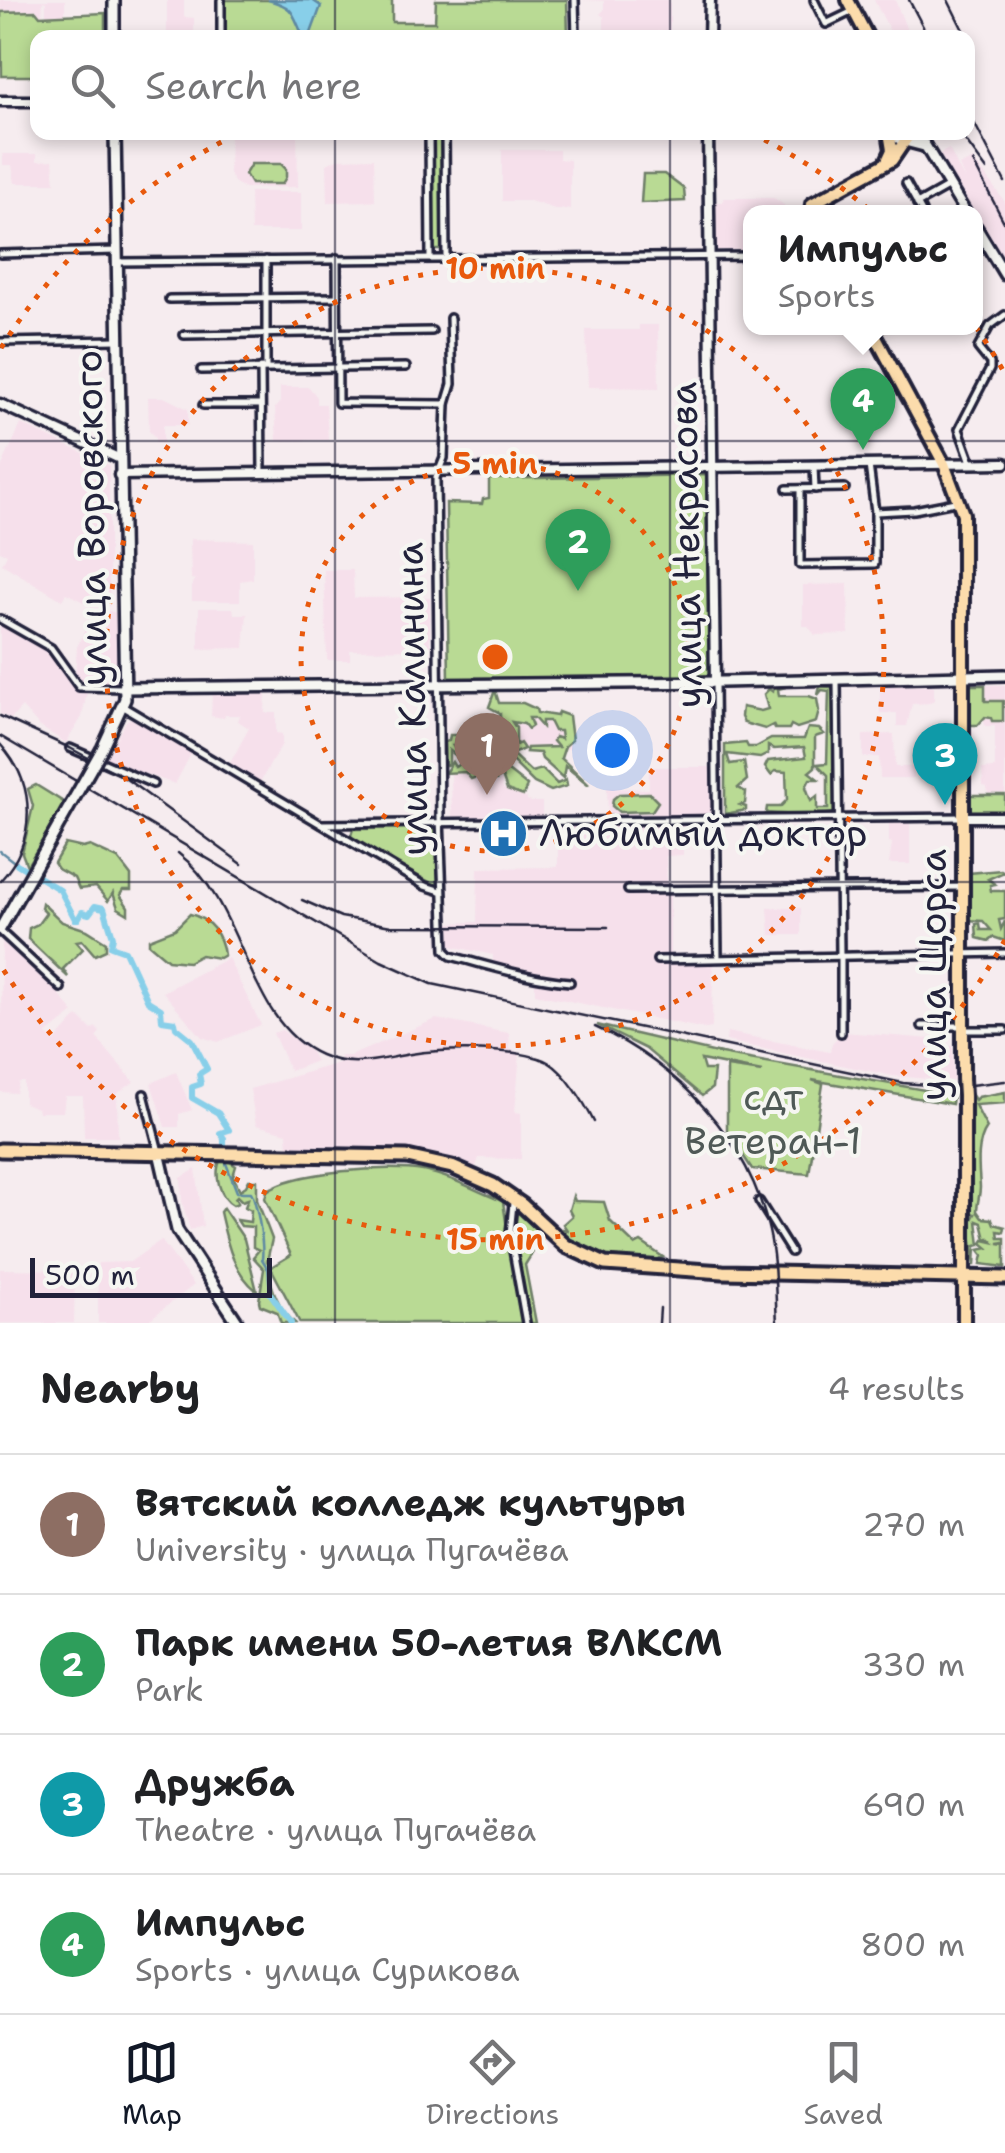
<!DOCTYPE html>
<meta charset="utf-8">
<style>
:root{--surface:#fff;--page:#f6f6f6;--text:#202124;--muted:#757577;--line:#e0e0e0;--accent:#111827}
body{margin:0;font-family:"Shantell Sans",sans-serif;background:var(--page);color:var(--text)}
.scale{position:absolute;left:30px;bottom:25px;width:242px;box-sizing:border-box;padding-left:10px;border:5px solid #22223b;border-top:0;font-size:28px;line-height:35px;white-space:nowrap;color:#22223b;-webkit-text-stroke:8px #f6f6f2;paint-order:stroke}
.you{position:absolute;left:612px;top:750px;width:35px;height:35px;margin:-25px;border:8px solid #fff;border-radius:50%;background:#1a73e8;box-shadow:0 0 0 15px #1a73e833}
.badge{display:grid;place-items:center;width:65px;height:65px;border-radius:50%;background:var(--accent);color:#fff;font-size:32px;font-weight:700}
.pin{position:absolute;translate:-50% -82px;filter:drop-shadow(0 2px 5px #0008)}
.pin::after{content:'';position:absolute;top:52px;width:35px;height:30px;background:inherit;clip-path:polygon(0 0,100% 0,50% 100%)}
.popup{position:absolute;left:743px;top:205px;width:240px;height:130px;box-sizing:border-box;display:grid;place-content:center;border-radius:20px;background:var(--surface);filter:drop-shadow(0 2px 8px #0005);font-size:32px;white-space:nowrap;color:var(--muted)}
.popup b{font-size:38px;color:var(--text)}
.popup::after{content:'';position:absolute;left:50%;top:100%;margin-left:-20px;border:20px solid transparent;border-top-color:var(--surface)}
.list{margin:0;padding:0;list-style:none}
h2{display:flex;justify-content:space-between;align-items:center;height:130px;margin:0;padding:0 40px;font-size:42px}
h2 small{font-size:32px;font-weight:400;color:var(--muted)}
.list li{display:grid;grid-template-columns:65px 1fr auto;gap:30px;align-items:center;box-sizing:border-box;height:140px;padding:0 40px;border-top:2px solid var(--line)}
.list b{display:block;font-size:38px;white-space:nowrap}
.list p{margin:0;font-size:32px;white-space:nowrap;color:var(--muted)}
.list em{font-size:32px;font-style:normal;color:var(--muted)}
.icon{flex:none;width:55px;height:55px;fill:none;stroke:currentColor;stroke-width:2;stroke-linecap:round;stroke-linejoin:round}
.map{position:relative;flex:none;width:1005px;height:1323px;overflow:hidden}
.search{position:absolute;background:var(--surface);box-shadow:0 5px 15px #0003;left:30px;right:30px;top:30px;height:110px;display:flex;align-items:center;gap:25px;box-sizing:border-box;padding:0 35px;border-radius:20px;color:var(--muted);font-size:38px}
.sheet{height:690px;background:var(--surface)}
nav{display:flex;justify-content:space-around;align-items:center;box-sizing:border-box;height:140px;border-top:2px solid var(--line);background:var(--surface);font-size:28px;color:var(--muted)}
nav a{display:grid;justify-items:center;gap:5px}
nav .on{color:var(--accent)}
.map>svg:first-child{display:block}
.built{fill:#f6e0eb}
.green{fill:#b9da94;stroke:#6e7e68;stroke-width:2.5}
.water{fill:#88cfe9;stroke:#5f8aa3;stroke-width:2.5}
.lines{fill:none;stroke-linecap:round;stroke-linejoin:round}
.stream{stroke:#5f8aa3;stroke-width:2.5}
.river{stroke:#88cfe9;stroke-width:6}
.minor-casing{stroke:#22223b;stroke-width:12}
.tertiary-casing{stroke:#22223b;stroke-width:15}
.secondary-casing{stroke:#22223b;stroke-width:16}
.primary-casing{stroke:#22223b;stroke-width:18}
.trunk-casing{stroke:#22223b;stroke-width:19}
.minor{stroke:#f6f6f2;stroke-width:5}
.tertiary{stroke:#f6f6f2;stroke-width:8}
.secondary{stroke:#f6f6f2;stroke-width:9}
.primary{stroke:#fcdcac;stroke-width:10}
.trunk{stroke:#fcdcac;stroke-width:11}
.rail{stroke:#22223b;stroke-width:2.5}
.secondary-bridge-casing{stroke:#22223b;stroke-width:16;stroke-linecap:butt}
.primary-bridge-casing{stroke:#22223b;stroke-width:18;stroke-linecap:butt}
.secondary-bridge{stroke:#f6f6f2;stroke-width:9}
.primary-bridge{stroke:#fcdcac;stroke-width:10}
.grid{fill:none;stroke:#22223b;stroke-width:2.5;stroke-opacity:0.55}
.ring{fill:none;stroke:#e8590c;stroke-width:5;stroke-dasharray:5 10}
.labels{text-anchor:middle;stroke-width:8;stroke-linejoin:round;paint-order:stroke}
.street-label{font-size:38px;fill:#22223b;stroke:#f6f6f2}
.poi-label{font-size:38px;fill:#22223b;stroke:#f6f6f2;text-anchor:start}
.park-label{font-size:38px;fill:#4f5956;stroke:#f6f6f2}
.centre{fill:#e8590c;stroke:#f6f6f2;stroke-width:5}
.ring-label{font-size:30px;text-anchor:middle;font-weight:bold;fill:#e8590c;stroke:#f6f6f2;stroke-width:8;stroke-linejoin:round;paint-order:stroke}
</style>
<div class="map">
<svg width="1005" height="1323" viewBox="0 0 1005 1323">
<rect width="100%" height="100%" fill="#f6ecef"/>
<filter id="ink" filterUnits="userSpaceOnUse"><feTurbulence type="fractalNoise" baseFrequency=".01" numOctaves="2"/><feDisplacementMap in="SourceGraphic" scale="20" xChannelSelector="R" yChannelSelector="G"/><feConvolveMatrix kernelMatrix="1 2 1 2 8 2 1 2 1" color-interpolation-filters="sRGB"/></filter>
<g filter="url(#ink)">
<g class="built">
<polygon points="0,0 65,0 65,14 46,16 46,2 43,1 42,16 1,15"/>
<polygon points="167,0 184,0 184,17 194,18 194,37 167,37"/>
<polygon points="582,0 670,0 670,31 658,32 657,37 604,35 604,17 600,14 604,10 604,1"/>
<polygon points="874,0 895,0 908,33 893,37"/>
<polygon points="230,133 297,133 298,187 243,188 234,182 229,173"/>
<polygon points="949,149 966,183 959,166 973,159 1005,202 1005,271 976,212 969,212 949,178 939,154"/>
<polygon points="502,150 559,150 559,159 570,160 570,209 555,209 530,201 502,201"/>
<polygon points="3,154 37,154 37,161 53,160 55,183 15,183 12,165 3,165"/>
<polygon points="374,158 375,201 328,202 327,164 337,159"/>
<polygon points="250,192 301,192 301,231 251,231"/>
<polygon points="724,198 774,198 784,205 784,212 750,212 750,250 716,250 716,202 723,202"/>
<polygon points="639,325 658,325 659,388 588,387 586,330 639,330"/>
<polygon points="280,387 309,387 317,397 317,404 326,404 328,440 277,441 275,408 280,402"/>
<polygon points="148,397 164,397 188,409 188,425 163,425 163,443 155,443 155,437 149,431"/>
<polygon points="21,424 109,465 109,607 97,600 93,607 66,593 62,600 2,564 7,554 0,551 0,470"/>
<polygon points="190,539 253,541 253,579 240,581 240,601 192,601 192,583 196,580 191,579"/>
<polygon points="324,570 353,570 354,598 430,597 430,649 350,650 350,660 327,660"/>
<polygon points="848,584 849,634 815,635 808,626 803,626 803,585"/>
<polygon points="95,608 119,613 119,686 83,687 75,677 77,647"/>
<polygon points="199,608 233,608 234,614 247,614 244,648 199,649"/>
<polygon points="0,622 52,653 78,691 87,692 82,717 66,743 39,726 22,707 11,719 0,714"/>
<polygon points="966,685 1005,685 1005,793 988,794 987,787 983,786 982,769 995,768 995,726 985,726 984,721 979,722 978,725"/>
<polygon points="880,686 934,686 934,700 930,703 912,704 907,726 897,726 897,713 880,713"/>
<polygon points="212,693 266,693 265,713 276,713 276,733 282,734 282,744 260,782 229,765 249,728 238,721 240,715 225,715 224,718 211,716"/>
<polygon points="570,715 570,749 502,750 502,716"/>
<polygon points="134,716 192,752 175,784 105,760 126,721"/>
<polygon points="894,734 895,767 914,767 914,778 880,778 879,757 863,757 863,735"/>
<polygon points="652,767 711,767 712,815 608,816 607,788 649,789 649,772 656,771"/>
<polygon points="451,772 471,772 501,779 503,789 518,792 530,802 542,802 542,817 452,818"/>
<polygon points="683,823 683,855 666,856 667,888 670,890 670,956 651,958 658,961 713,961 712,1028 705,1029 535,994 535,973 493,965 493,955 446,945 448,923 477,922 478,868 558,867 558,836 550,836 550,824"/>
<polygon points="889,823 910,823 910,864 889,864 892,843 889,842"/>
<polygon points="768,908 801,908 801,935 770,935"/>
<polygon points="2,942 49,982 74,1013 46,1035 55,1041 78,1016 92,1030 95,1027 100,1032 96,1037 134,1082 117,1094 118,1137 84,1137 83,1096 65,1096 63,1112 38,1112 37,1108 24,1103 24,1082 19,1082 16,1093 0,1092"/>
<polygon points="228,958 261,1025 218,1042 202,1037 163,992"/>
<polygon points="436,1019 509,1033 510,1049 520,1053 515,1112 521,1113 521,1159 479,1158 475,1169 434,1154 393,1149 288,1148 287,1133 256,1125 250,1089 339,1063 340,1056 350,1056"/>
<polygon points="282,1030 311,1052 316,1061 290,1071 273,1033"/>
<polygon points="727,1032 830,1052 832,1043 843,1032 945,1040 945,1046 953,1046 954,1081 893,1076 726,1041"/>
<polygon points="176,1072 192,1110 179,1114 179,1127 165,1127 151,1083"/>
<polygon points="196,1169 203,1226 190,1230 182,1201 181,1178"/>
<polygon points="161,1240 194,1285 145,1323 98,1323 98,1263 130,1262"/>
<polygon points="0,1269 75,1270 74,1323 0,1323"/>
</g>
<g class="green">
<polygon points="223,0 392,0 392,22 435,22 436,0 567,0 568,37 223,38"/>
<polygon points="36,11 40,16 105,13 105,37 38,38 37,76 2,76 1,12"/>
<polygon points="431,138 443,138 444,250 432,250"/>
<polygon points="251,164 281,164 286,169 286,177 282,184 251,184 245,174"/>
<polygon points="643,174 664,174 684,189 685,201 641,203"/>
<polygon points="706,475 709,476 710,676 449,679 446,503 482,504 483,499 489,498 489,479"/>
<polygon points="774,685 786,687 778,689 779,696 809,696 817,699 819,711 816,722 797,728 791,725 789,729 775,729 773,725 765,729 744,723 741,717 742,707 761,711 768,709 764,694 769,689 773,692"/>
<polygon points="966,685 985,685 985,701 1003,701 1003,721 992,721 991,718 985,717 978,725 966,725"/>
<polygon points="820,686 832,687 836,695 837,760 833,769 838,773 839,806 834,813 815,816 766,813 767,807 780,807 787,800 786,772 775,771 771,775 765,767 768,761 806,757 804,747 774,749 768,746 768,754 760,758 727,754 730,764 744,762 747,780 738,788 746,792 745,803 740,805 746,807 746,810 725,814 725,745 746,743 748,747 756,747 771,739 804,739 808,728 819,729 824,734 815,737 815,767 809,772 818,779 810,779 806,787 811,801 817,796 817,809 828,809 828,775 817,764 827,763 829,691 822,690 818,695"/>
<polygon points="495,690 499,703 523,703 536,709 537,713 557,716 558,712 569,716 572,740 565,746 561,758 589,785 565,766 563,778 542,759 540,753 526,752 527,748 558,747 553,741 555,737 561,739 560,731 554,731 549,721 542,721 542,727 534,718 529,718 532,726 528,729 524,724 512,722 516,728 516,745 520,743 524,749 512,754 531,772 542,769 557,784 566,780 567,786 551,791 534,783 506,755 497,757 502,752 500,713 489,707"/>
<polygon points="491,731 493,736 479,745 453,746 457,751 490,750 490,754 455,755 449,750 449,765 445,765 444,742 449,741 450,735 487,735"/>
<polygon points="499,759 503,767 527,786 523,796 507,790 502,776 496,780 485,774 471,779 465,772 445,773 452,762 455,767 463,762 464,766 487,762 485,774"/>
<polygon points="36,785 65,803 27,866 22,853 33,806 28,789"/>
<polygon points="649,793 658,802 652,811 619,812 612,806 613,799 619,794"/>
<rect x="968" y="795" width="37" height="18"/>
<polygon points="440,828 439,887 350,839 353,829"/>
<polygon points="65,844 83,848 90,846 118,859 131,876 131,890 123,890 120,895 128,907 128,914 118,908 113,893 108,901 96,887 79,889 74,878 58,869 54,863"/>
<polygon points="1001,870 1004,872 988,879 995,884 990,885 991,891 1005,891 1005,919 999,920 1001,929 1005,921 1005,941 993,937 989,941 977,938 976,924 980,923 981,930 991,930 983,921 967,920 967,876 969,873"/>
<polygon points="42,903 62,922 87,930 106,942 106,950 95,955 82,940 76,941 83,949 63,969 68,977 28,939 29,928 38,924 46,913 41,908"/>
<path d="M 190,914 C 210,919 222,935 224,955 L 219,958 L 201,955 L 188,962 L 168,960 L 149,944 L 149,939 L 175,929 Z"/>
<polygon points="597,1025 721,1054 953,1095 952,1104 812,1080 823,1084 809,1174 752,1169 727,1131 727,1067 762,1072 701,1060 704,1070 714,1070 712,1088 702,1096 646,1049"/>
<path d="M 1005,1092 L 1005,1103 L 975,1105 L 987,1128 C 975,1145 979,1171 980,1187 C 980,1195 977,1204 977,1211 L 982,1218 L 992,1219 L 994,1224 L 1005,1227 L 1004,1232 L 998,1231 L 999,1238 L 1005,1238 L 1005,1242 L 998,1243 L 1005,1244 L 1005,1267 L 981,1264 L 983,1255 L 979,1250 L 988,1248 L 982,1243 L 984,1240 L 993,1242 L 989,1238 L 986,1239 L 982,1223 L 977,1221 L 980,1245 L 976,1246 L 975,1266 L 970,1223 L 975,1214 L 971,1213 L 969,1204 L 968,1098 L 972,1095 L 975,1100 L 978,1097 Z"/>
<path d="M 224,1158 L 236,1166 L 233,1176 L 240,1190 L 246,1186 L 249,1180 L 257,1180 L 257,1200 L 272,1239 L 267,1261 L 271,1267 L 291,1255 L 265,1198 L 267,1191 C 293,1171 391,1165 423,1171 C 449,1176 473,1189 497,1199 L 503,1202 L 522,1323 L 300,1323 L 271,1268 C 268,1287 281,1311 295,1323 L 281,1323 L 277,1312 L 260,1305 L 259,1301 L 264,1269 L 253,1257 L 259,1250 L 253,1247 L 253,1227 L 241,1226 L 237,1220 L 250,1222 L 251,1210 L 245,1207 L 248,1199 L 242,1201 L 237,1196 L 235,1198 L 238,1203 L 233,1205 C 220,1198 213,1174 221,1159 Z"/>
<path d="M 573,1196 L 575,1201 L 604,1202 L 610,1221 L 635,1245 L 641,1242 L 663,1257 C 630,1272 588,1251 561,1233 L 562,1229 L 567,1230 L 563,1224 L 572,1216 L 569,1210 Z"/>
<path d="M 516,1203 C 545,1231 547,1230 525,1265 L 536,1323 L 531,1323 C 526,1296 505,1226 516,1203 Z"/>
<path d="M 223,1208 L 244,1239 L 257,1291 C 232,1271 227,1242 220,1212 Z"/>
</g>
<path class="water" d="M 268,0 L 312,0 L 321,6 L 310,36 L 302,34 C 292,12 294,7 268,0 Z"/>
<g class="lines">
<g class="stream">
<polyline points="0,851 13,861"/>
<path d="M 224,1158 L 237,1192 L 251,1192 L 253,1196 C 258,1212 264,1243 262,1259 L 268,1269 L 270,1293"/>
</g>
<g class="river">
<polyline points="17,864 60,890 75,919 78,919 82,912 89,914 95,906 104,908 113,937 111,946 125,951 148,1001 161,1009 162,1020 175,1022 176,1027 192,1040 207,1069 199,1074 201,1084 192,1087 192,1098 218,1113 229,1130 220,1133 224,1138 224,1152"/>
<polyline points="270,1293 291,1323"/>
</g>
<defs>
<g id="minor">
<polyline points="221,0 221,38"/>
<polyline points="575,0 576,38"/>
<polyline points="814,0 826,24 851,12"/>
<polyline points="429,132 430,258"/>
<polyline points="445,132 446,258"/>
<polyline points="906,183 922,212"/>
<polyline points="917,204 949,186"/>
<polyline points="0,254 117,251"/>
<polyline points="337,258 338,403 446,404"/>
<polyline points="266,260 266,367"/>
<polyline points="117,262 750,256"/>
<polyline points="169,299 336,297"/>
<path d="M 450,318 L 452,384 L 446,404 L 444,458 L 436,478 L 440,818 L 445,950 L 451,956 C 490,966 530,979 570,982"/>
<polyline points="184,335 432,331"/>
<polyline points="0,342 118,340"/>
<polyline points="261,368 262,473"/>
<polyline points="201,370 406,367"/>
<polyline points="203,405 260,405"/>
<polyline points="971,462 959,429 990,369 990,363 978,348 990,326 1005,315"/>
<polyline points="814,467 815,489"/>
<polyline points="787,489 845,488"/>
<polyline points="800,489 800,565 875,564 875,512 869,465"/>
<polyline points="875,512 914,510 955,502"/>
<polyline points="0,619 51,648 79,687 124,688"/>
<polyline points="837,680 840,955"/>
<polyline points="715,682 718,957"/>
<polyline points="124,707 425,886 441,891"/>
<polyline points="70,748 153,784"/>
<polyline points="321,824 963,817"/>
<polyline points="628,890 962,887"/>
<polyline points="0,931 61,988"/>
<polyline points="657,960 1005,953"/>
<polyline points="922,1026 963,1026"/>
<polyline points="963,1030 1005,1030"/>
<polyline points="841,1033 841,956"/>
<polyline points="144,1094 158,1148"/>
<polyline points="759,1201 791,1252"/>
<polyline points="513,1203 510,1234 526,1323"/>
</g>
<g id="tertiary">
<polyline points="709,38 710,0"/>
<polyline points="0,101 38,101"/>
<polyline points="708,132 715,682"/>
<polyline points="0,404 120,459"/>
<polyline points="119,475 1005,463"/>
<polyline points="963,817 1005,817"/>
</g>
<g id="secondary">
<polyline points="114,0 114,38"/>
<polyline points="890,132 901,140 924,146"/>
<polyline points="917,132 965,212"/>
<polyline points="976,227 1005,275"/>
<polyline points="124,688 723,682 1005,675"/>
<polyline points="102,749 125,699 115,132"/>
<polyline points="0,929 8,915"/>
<polyline points="159,1152 177,1230 238,1323"/>
</g>
<g id="primary">
<polyline points="848,0 868,38"/>
<polyline points="887,161 892,150 889,132"/>
<polyline points="811,212 812,204 892,160 911,132"/>
<polyline points="871,328 944,464 963,514 963,1079"/>
<polyline points="964,1096 964,1323"/>
</g>
<polyline id="trunk" points="0,1150 407,1157 452,1167 493,1185 522,1205 566,1246 605,1264 723,1272 1005,1278"/>
</defs>
<use href="#minor" class="minor-casing"/>
<use href="#tertiary" class="tertiary-casing"/>
<use href="#secondary" class="secondary-casing"/>
<use href="#primary" class="primary-casing"/>
<use href="#trunk" class="trunk-casing"/>
<use href="#minor" class="minor"/>
<use href="#tertiary" class="tertiary"/>
<use href="#secondary" class="secondary"/>
<use href="#primary" class="primary"/>
<use href="#trunk" class="trunk"/>
<g class="rail">
<polyline points="909,0 929,38"/>
<polyline points="948,0 967,38"/>
<polyline points="968,111 1005,182"/>
<polyline points="959,132 987,170"/>
<polyline points="973,162 1005,224"/>
<polyline points="0,716 70,748 122,776 242,864"/>
<polyline points="0,736 381,961 432,984 903,1083 953,1087 1005,1081"/>
<path d="M 0,744 C 37,784 37,841 0,881"/>
<path d="M 178,853 C 247,906 245,1022 321,1055 C 352,1069 380,1059 411,1054 C 442,1049 520,1047 548,1062 C 567,1073 585,1104 594,1122"/>
<polyline points="302,900 341,917 391,926 608,927"/>
<path d="M 595,1027 C 677,1064 750,1141 769,1231 C 776,1261 775,1293 777,1323"/>
<polyline points="659,1323 660,1308"/>
</g>
<defs>
<polyline id="secondary-bridge" points="8,915 102,749"/>
<polyline id="primary-bridge" points="963,1079 964,1096"/>
</defs>
<use href="#secondary-bridge" class="secondary-bridge-casing"/>
<use href="#primary-bridge" class="primary-bridge-casing"/>
<use href="#secondary-bridge" class="secondary-bridge"/>
<use href="#primary-bridge" class="primary-bridge"/>
</g>
</g>
<path class="grid" d="M 335,0 L 335,38M 670,0 L 670,38M 335,132 L 335,1323M 670,132 L 670,1323M 0,441 L 1005,441M 0,882 L 1005,882"/>
<g class="ring">
<circle cx="495" cy="657" r="194"/>
<circle cx="495" cy="657" r="389"/>
<path d="M1005 940A583 583 0 0 1 1 966M1 348A583 583 0 0 1 239 133M751 133A583 583 0 0 1 1005 374"/>
</g>
<defs>
<symbol id="hospital-disc" viewBox="-11 -11 22 22"><circle r="9.5" fill="#1f6fb2" stroke="#f6f6f2"/><path d="M-5-5h3v3.5h4V-5h3V5h-3V1.5h-4V5h-3Z" fill="#fff"/></symbol>
</defs>
<g fill-rule="evenodd">
<use href="#hospital-disc" x="476" y="806" width="55" height="55"/>
</g>
<g class="labels">
<g class="street-label">
<text transform="translate(91 518) rotate(-91)" y="13">улица Воровского</text>
<text transform="translate(686 545) rotate(-91)" y="13">улица Некрасова</text>
<text transform="translate(412 699) rotate(-91)" y="13">улица Калинина</text>
<text transform="translate(933 975) rotate(-90)" y="13">улица Щорса</text>
</g>
<g class="poi-label">
<text x="539" y="846">Любимый доктор</text>
</g>
<g class="park-label">
<text x="773" y="1110">сдт<tspan x="773" dy="44">Ветеран-1</tspan></text>
</g>
</g>
<circle cx="495" cy="657" r="15" class="centre"/>
<g class="ring-label">
<text x="495" y="279">10 min</text>
<text x="495" y="474">5 min</text>
<text x="495" y="1250">15 min</text>
</g>
</svg>
<div class="scale">500 m</div>
<div class="you"></div>
<div class="pin badge" style="left:487px;top:795px;background:#8d6e63">1</div>
<div class="pin badge" style="left:578px;top:591px;background:#2e9e5b">2</div>
<div class="pin badge" style="left:945px;top:805px;background:#0f9aa8">3</div>
<div class="pin badge" style="left:863px;top:450px;background:#2e9e5b">4</div>
<div class="popup"><b>Импульс</b>Sports</div>
<div class="search"><svg class="icon" aria-label="search" viewBox="0 0 24 24"><circle cx="10" cy="10" r="6"/><path d="M15 15l6 6"/></svg>Search here</div>
</div>
<section class="sheet">
<h2>Nearby<small>4 results</small></h2>
<ul class="list">
<li><span class="badge" style="background:#8d6e63">1</span><div><b>Вятский колледж культуры</b><p>University · улица Пугачёва</p></div><em>270 m</em></li>
<li><span class="badge" style="background:#2e9e5b">2</span><div><b>Парк имени 50-летия ВЛКСМ</b><p>Park</p></div><em>330 m</em></li>
<li><span class="badge" style="background:#0f9aa8">3</span><div><b>Дружба</b><p>Theatre · улица Пугачёва</p></div><em>690 m</em></li>
<li><span class="badge" style="background:#2e9e5b">4</span><div><b>Импульс</b><p>Sports · улица Сурикова</p></div><em>800 m</em></li>
</ul>
</section>
<nav>
<a class="on"><svg class="icon" aria-label="map" viewBox="0 0 24 24"><path d="M3 6l6-2 6 2 6-2v14l-6 2-6-2-6 2zM9 4v14M15 6v14"/></svg>Map</a>
<a><svg class="icon" aria-label="directions" viewBox="0 0 24 24"><path d="M12 3l9 9-9 9-9-9zM9 14v-3h6M13 9l2 2-2 2"/></svg>Directions</a>
<a><svg class="icon" aria-label="saved" viewBox="0 0 24 24"><path d="M7 4h10v16l-5-4-5 4z"/></svg>Saved</a>
</nav>
